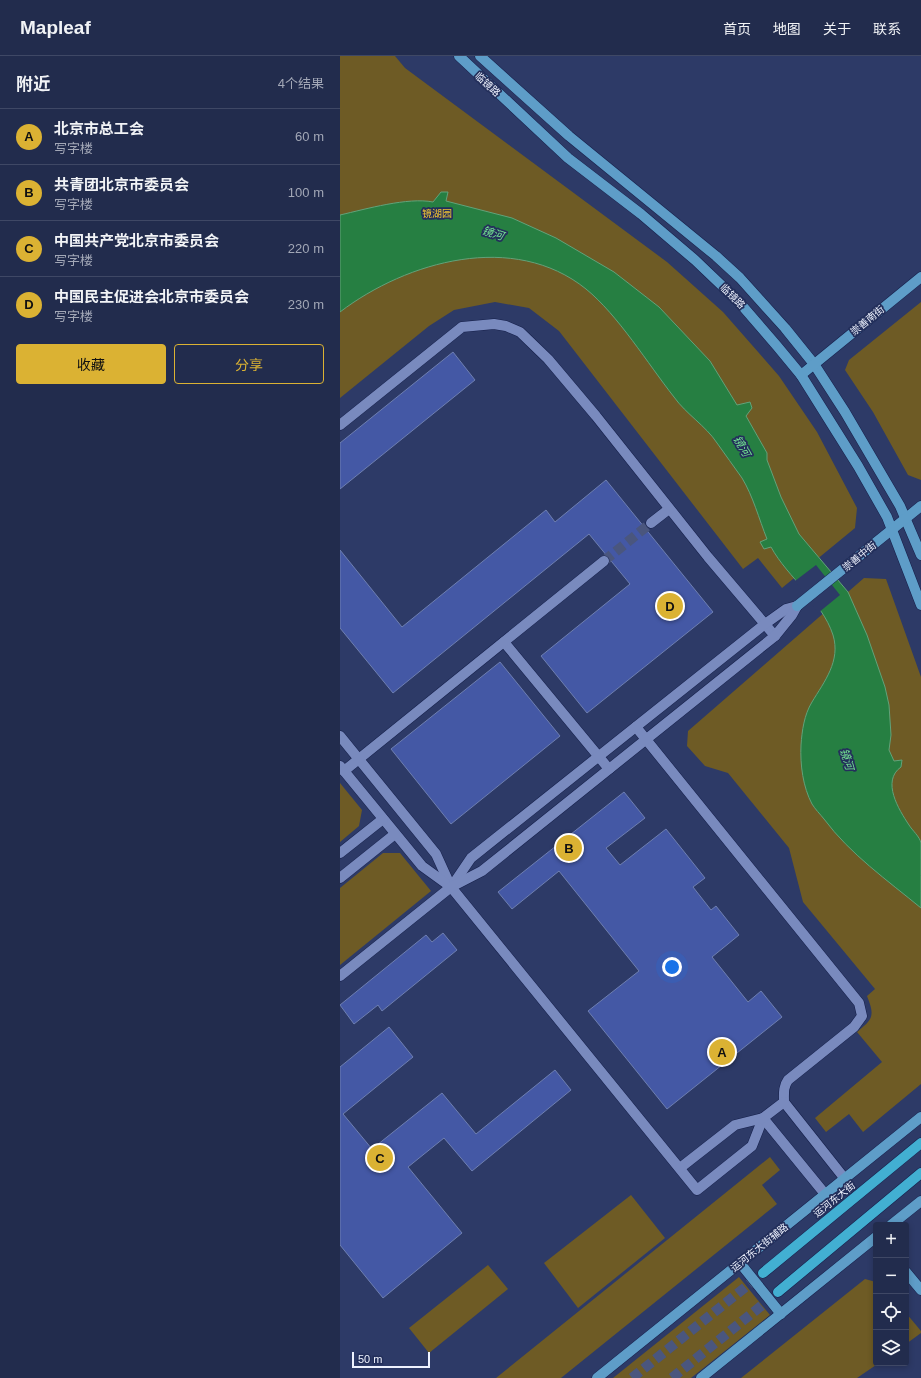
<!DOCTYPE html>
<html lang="zh">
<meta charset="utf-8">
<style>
:root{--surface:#222c4d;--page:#2e3857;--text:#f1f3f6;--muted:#a2a7b6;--line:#3f4865;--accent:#dbb233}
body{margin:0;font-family:Arial,"Noto Sans SC",sans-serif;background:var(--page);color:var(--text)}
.controls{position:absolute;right:12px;bottom:12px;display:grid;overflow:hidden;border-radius:4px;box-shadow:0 2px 6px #0003}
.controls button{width:36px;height:36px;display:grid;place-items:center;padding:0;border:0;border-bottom:1px solid var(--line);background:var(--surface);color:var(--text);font:20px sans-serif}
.scale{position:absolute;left:12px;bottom:10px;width:78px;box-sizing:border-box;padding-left:4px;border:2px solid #eef2fe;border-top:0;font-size:11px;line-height:14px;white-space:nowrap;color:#eef2fe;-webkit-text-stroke:3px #232f5b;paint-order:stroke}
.you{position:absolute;left:332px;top:911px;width:14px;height:14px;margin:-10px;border:3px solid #fff;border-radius:50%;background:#1a73e8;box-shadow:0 0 0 6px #1a73e833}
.badge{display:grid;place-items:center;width:26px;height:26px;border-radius:50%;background:var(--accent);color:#111;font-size:13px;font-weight:700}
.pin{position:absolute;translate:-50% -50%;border:2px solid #fff;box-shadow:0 1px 4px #0006}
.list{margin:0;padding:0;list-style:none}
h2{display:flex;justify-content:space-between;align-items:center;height:52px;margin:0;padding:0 16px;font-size:17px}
h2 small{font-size:13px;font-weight:400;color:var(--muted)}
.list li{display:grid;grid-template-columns:26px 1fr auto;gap:12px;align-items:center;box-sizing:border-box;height:56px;padding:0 16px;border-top:1px solid var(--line)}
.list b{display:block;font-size:15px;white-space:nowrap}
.list p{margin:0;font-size:13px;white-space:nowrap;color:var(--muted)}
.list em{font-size:13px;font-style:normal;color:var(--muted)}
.actions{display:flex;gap:8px;padding:12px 16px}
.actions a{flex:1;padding:9px 0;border:1px solid var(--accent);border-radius:4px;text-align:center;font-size:14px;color:var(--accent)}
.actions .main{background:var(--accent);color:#111}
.icon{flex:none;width:22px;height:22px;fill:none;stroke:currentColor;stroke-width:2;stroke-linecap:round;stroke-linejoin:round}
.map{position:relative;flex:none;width:581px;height:1322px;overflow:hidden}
header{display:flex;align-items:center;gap:24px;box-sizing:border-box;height:56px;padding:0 20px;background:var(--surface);border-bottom:1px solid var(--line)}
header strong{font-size:19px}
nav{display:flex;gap:22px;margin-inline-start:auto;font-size:14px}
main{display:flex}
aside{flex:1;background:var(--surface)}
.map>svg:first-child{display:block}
.green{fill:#6e5b25}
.water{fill:#267f42;stroke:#62a27a}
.pier{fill:#2d3a67}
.building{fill:#4458a5;stroke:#6e7fb1}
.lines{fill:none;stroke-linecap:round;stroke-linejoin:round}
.street-tunnel{stroke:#4a567e;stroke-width:10;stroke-dasharray:10 5;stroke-linecap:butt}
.primary-tunnel{stroke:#4a567e;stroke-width:10;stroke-dasharray:10 5;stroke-linecap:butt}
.street-casing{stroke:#151f4a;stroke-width:11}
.secondary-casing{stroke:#151f4a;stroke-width:11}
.primary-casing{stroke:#151f4a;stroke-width:11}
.street{stroke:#798abe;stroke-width:10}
.secondary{stroke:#5e9dc8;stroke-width:10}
.primary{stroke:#42afd2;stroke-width:10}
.labels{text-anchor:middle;stroke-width:3.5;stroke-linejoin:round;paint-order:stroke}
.street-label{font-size:10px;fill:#eef2fe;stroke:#232f5b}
.park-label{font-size:10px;fill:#efc233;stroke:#232f5b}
.water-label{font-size:11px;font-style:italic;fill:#75e592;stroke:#232f5b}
</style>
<header>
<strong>Mapleaf</strong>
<nav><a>首页</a><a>地图</a><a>关于</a><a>联系</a></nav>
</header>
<main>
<aside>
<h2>附近<small>4个结果</small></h2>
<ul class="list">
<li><span class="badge">A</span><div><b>北京市总工会</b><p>写字楼</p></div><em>60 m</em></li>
<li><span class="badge">B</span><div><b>共青团北京市委员会</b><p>写字楼</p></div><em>100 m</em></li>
<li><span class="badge">C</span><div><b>中国共产党北京市委员会</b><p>写字楼</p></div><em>220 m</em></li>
<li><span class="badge">D</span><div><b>中国民主促进会北京市委员会</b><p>写字楼</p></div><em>230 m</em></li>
</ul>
<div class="actions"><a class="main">收藏</a><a>分享</a></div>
</aside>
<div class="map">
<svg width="581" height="1322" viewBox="0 0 581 1322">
<rect width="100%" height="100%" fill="#2d3a67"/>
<g class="green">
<polygon points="0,0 55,0 65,12 327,206 383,256 439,320 477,376 517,452 515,472 442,532 418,502 403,513 219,275 189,252 155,246 114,254 89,270 0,342"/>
<polygon points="581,246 581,424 568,419 533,356 505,314 509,304"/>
<path d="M 524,522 L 546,523 L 581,621 L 581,1028 L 523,1076 L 509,1058 L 486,1076 L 475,1062 L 542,1006 L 517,976 C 533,963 535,960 527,940 L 535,933 L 463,846 L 449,792 L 388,717 L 365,710 L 347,690 L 348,675 Z"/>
<polygon points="0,727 22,754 19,770 0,786"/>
<polygon points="43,797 60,797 91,835 0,909 0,832"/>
<polygon points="430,1101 440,1114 422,1129 437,1148 221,1322 156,1322"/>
<polygon points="291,1139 325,1182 238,1252 204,1207"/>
<polygon points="148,1209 168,1233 89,1297 69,1272"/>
<polygon points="399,1221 430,1259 351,1322 273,1322"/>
<polygon points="525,1223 536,1226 536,1307 539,1307 517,1322 401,1322"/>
<polygon points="566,1257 581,1275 581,1277 566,1288"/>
</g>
<path class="water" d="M 101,136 L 108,136 L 106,145 L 172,162 L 216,182 L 274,216 L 319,251 L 370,305 L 397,349 L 410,346 L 412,352 L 406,360 L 427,397 L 427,404 L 441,441 L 459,478 L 508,536 L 527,579 L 545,631 L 549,649 L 551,679 L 549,694 L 554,705 L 562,704 L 561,711 C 541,725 559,754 569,769 C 572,774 580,781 581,787 C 581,808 581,831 581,852 C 547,824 510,798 484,763 C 480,758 475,753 472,748 C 463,731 460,709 461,689 C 462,675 464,659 472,646 C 484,626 501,605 493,579 C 482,545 448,522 431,491 L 424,493 L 420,486 L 427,483 C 419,463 413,440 402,422 C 394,410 385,399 377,387 C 366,370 346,358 334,341 C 308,308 278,259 246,233 C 174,175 67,205 0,256 L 0,159 C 26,153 68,141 93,146 Z"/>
<polygon class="pier" points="476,509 500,539 478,557 455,525"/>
<g class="building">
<polygon points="113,296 135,324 0,433 0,387"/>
<polygon points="266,424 373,556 247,657 201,600 290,528 249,478 53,637 0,572 0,494 62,571 206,454 215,466"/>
<polygon points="160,606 220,680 111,768 51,693"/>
<polygon points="284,736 305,762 266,792 280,809 326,773 365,822 353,831 371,854 376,850 399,879 372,901 408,946 421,935 442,961 327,1053 248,955 299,915 219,815 172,853 158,836"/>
<polygon points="103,877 117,894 42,955 38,949 14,968 0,949 86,879 92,886"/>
<polygon points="49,971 73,1001 3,1058 32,1093 102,1037 136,1078 215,1014 231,1034 132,1115 104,1082 68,1111 122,1177 43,1242 0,1189 0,1011"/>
</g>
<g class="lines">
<polyline class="street-tunnel" points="264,505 311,467"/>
<g class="primary-tunnel">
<polyline points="292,1322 423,1217"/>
<polyline points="332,1322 436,1238"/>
</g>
<defs>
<g id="street">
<polyline points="0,369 122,271 154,268 166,270 180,276 208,303 256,360 368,501 435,580"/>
<polyline points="311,467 329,453"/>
<polyline points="164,586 269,713"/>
<path d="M 296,671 L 519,947 L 522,960 L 514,971 L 448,1024 C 443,1031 444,1038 444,1046 L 505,1123"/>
<polyline points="0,680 96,798 111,831"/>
<polyline points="0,710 82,810 111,831 357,1134 412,1090 423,1062"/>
<polyline points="4,715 264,505"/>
<polyline points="0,797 43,763"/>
<polyline points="0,822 55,778"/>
<polyline points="112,830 131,802 425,568 446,553 457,550"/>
<polyline points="0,920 111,831 142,815 435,580 452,559 457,550"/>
<polyline points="423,1062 485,1138"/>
<polyline points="340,1112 395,1069 423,1062 444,1046"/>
</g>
<g id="secondary">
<polyline points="119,0 228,102 301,158 355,204 399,246 437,290 461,319 518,410 547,461 581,549"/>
<polyline points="140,0 229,80 376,200 400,222 445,272 474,308 505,356 560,450 581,499"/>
<polyline points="461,319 581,221"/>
<polyline points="457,550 581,450"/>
<polyline points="551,1169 581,1145"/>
<polyline points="400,1207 441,1258"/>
<polyline points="566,1216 581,1234"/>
<polyline points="257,1322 581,1061"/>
<polyline points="361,1322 536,1181"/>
</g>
<g id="primary">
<polyline points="423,1217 581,1087"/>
<polyline points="438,1236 581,1117"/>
</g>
</defs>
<use href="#street" class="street-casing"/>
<use href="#secondary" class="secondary-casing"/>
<use href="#primary" class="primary-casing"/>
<use href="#street" class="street"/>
<use href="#secondary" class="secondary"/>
<use href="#primary" class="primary"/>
</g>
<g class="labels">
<g class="street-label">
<text transform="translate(148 28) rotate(43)" y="4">临镜路</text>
<text transform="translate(393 240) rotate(45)" y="4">临镜路</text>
<text transform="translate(527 264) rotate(-39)" y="4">崇善南街</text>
<text transform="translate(519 500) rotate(-39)" y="4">崇善中街</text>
<text transform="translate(494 1143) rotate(-39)" y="4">运河东大街</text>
<text transform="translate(419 1191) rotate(-39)" y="4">运河东大街辅路</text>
</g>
<g class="park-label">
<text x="97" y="161">镜湖园</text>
</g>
<g class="water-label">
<text transform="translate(153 177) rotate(18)" y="4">镜河</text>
<text transform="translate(402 390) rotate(60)" y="4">镜河</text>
<text transform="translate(507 703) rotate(73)" y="4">镜河</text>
</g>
</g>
</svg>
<div class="controls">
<button>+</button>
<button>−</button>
<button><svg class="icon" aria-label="locate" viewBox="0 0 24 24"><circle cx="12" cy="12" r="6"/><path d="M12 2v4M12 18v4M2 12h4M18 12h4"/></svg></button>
<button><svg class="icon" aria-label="layers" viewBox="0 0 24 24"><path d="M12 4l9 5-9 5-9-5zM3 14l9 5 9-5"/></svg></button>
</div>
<div class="scale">50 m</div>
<div class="you"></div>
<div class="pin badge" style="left:382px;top:996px">A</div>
<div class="pin badge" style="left:229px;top:792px">B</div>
<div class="pin badge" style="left:40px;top:1102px">C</div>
<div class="pin badge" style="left:330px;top:550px">D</div>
</div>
</main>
